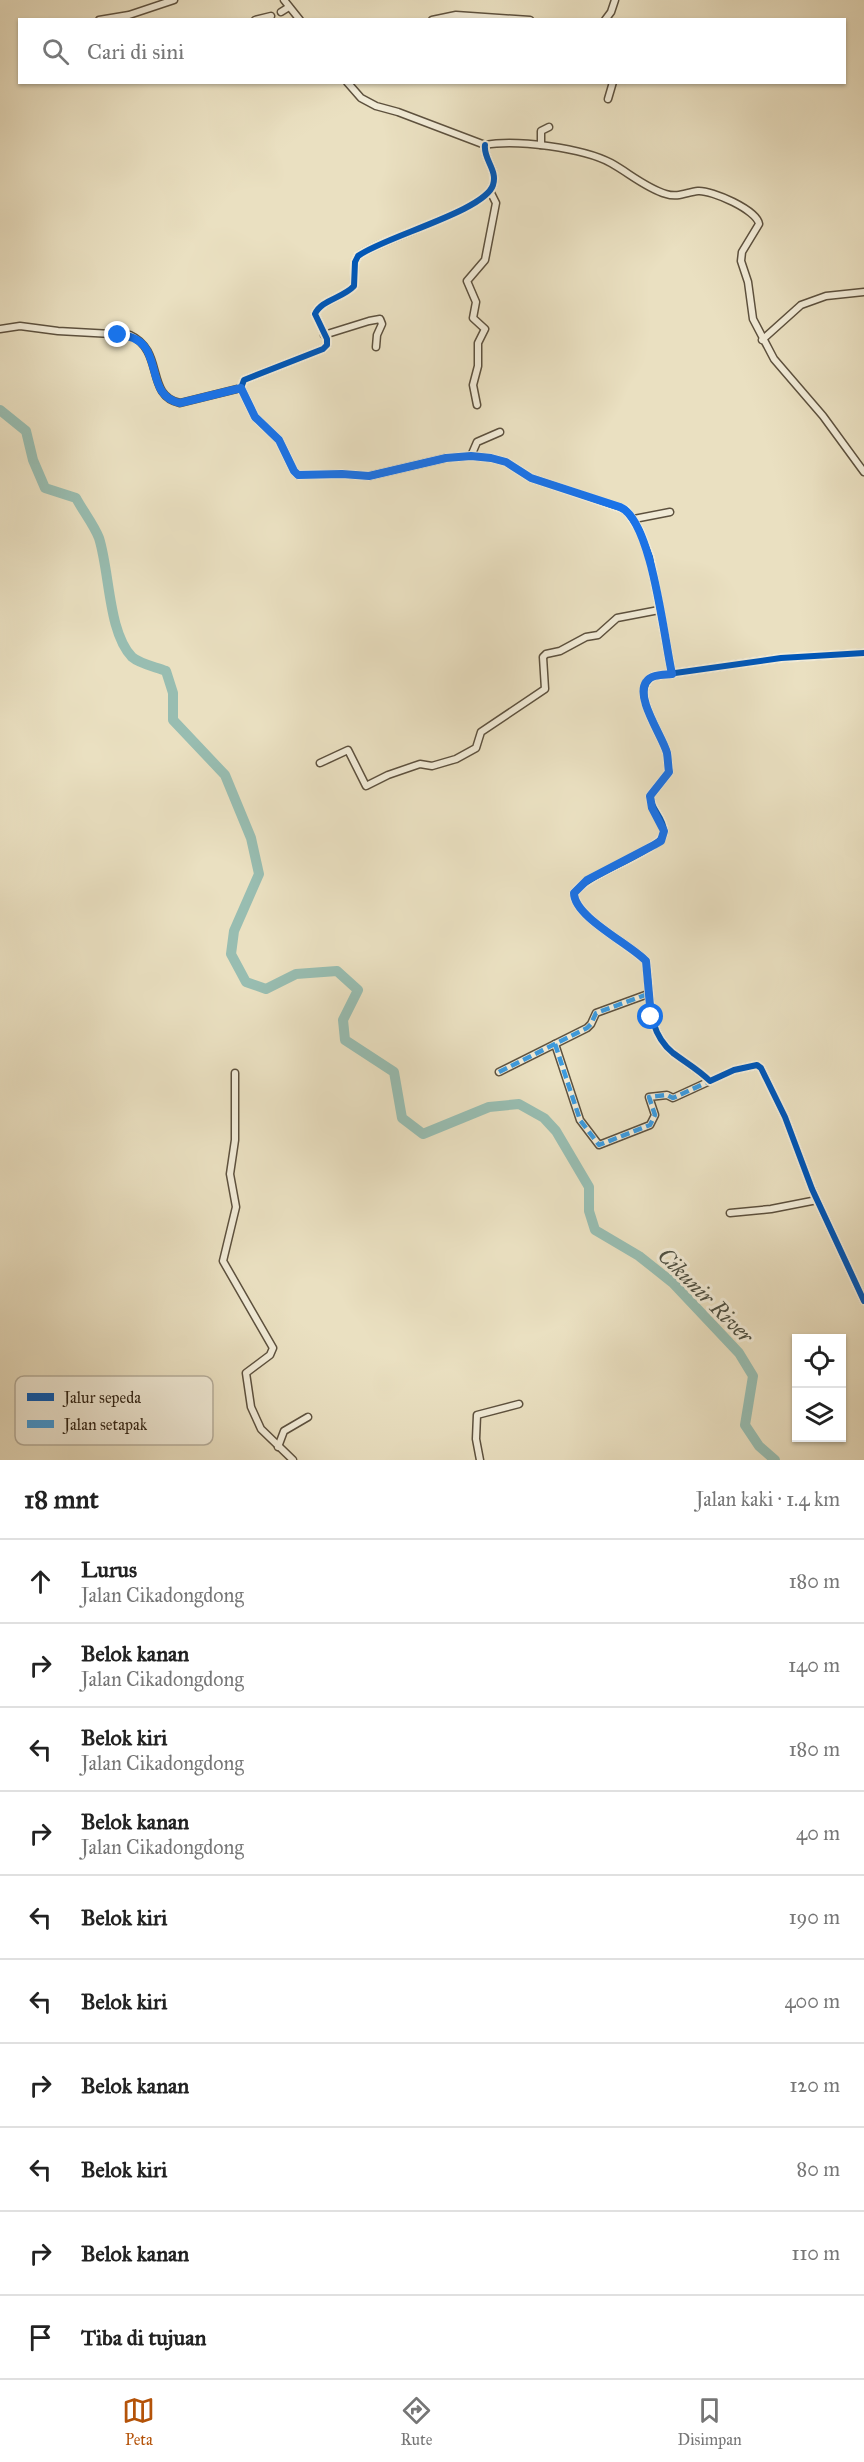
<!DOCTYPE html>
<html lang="id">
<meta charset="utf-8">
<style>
:root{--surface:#fff;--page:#f6f6f6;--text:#222;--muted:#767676;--line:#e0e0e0;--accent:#b45309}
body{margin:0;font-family:"IM FELL Great Primer",serif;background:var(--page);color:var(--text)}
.controls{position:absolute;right:18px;bottom:18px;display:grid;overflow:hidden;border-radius:0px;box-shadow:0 2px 4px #0004}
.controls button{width:54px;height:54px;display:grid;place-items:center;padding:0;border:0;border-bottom:2px solid var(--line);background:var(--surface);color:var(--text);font:30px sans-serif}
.stop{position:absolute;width:18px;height:18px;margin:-14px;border:4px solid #1a73e8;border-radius:50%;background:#fff}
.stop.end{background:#1a73e8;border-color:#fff;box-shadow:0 2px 6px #0008}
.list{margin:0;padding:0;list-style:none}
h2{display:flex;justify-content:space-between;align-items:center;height:78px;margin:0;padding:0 24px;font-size:26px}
h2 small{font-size:20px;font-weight:400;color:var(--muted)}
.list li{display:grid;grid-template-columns:39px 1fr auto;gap:18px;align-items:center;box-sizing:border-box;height:84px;padding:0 24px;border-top:2px solid var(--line)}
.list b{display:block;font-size:22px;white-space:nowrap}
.list p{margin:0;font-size:20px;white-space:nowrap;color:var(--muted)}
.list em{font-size:20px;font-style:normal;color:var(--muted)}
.icon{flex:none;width:33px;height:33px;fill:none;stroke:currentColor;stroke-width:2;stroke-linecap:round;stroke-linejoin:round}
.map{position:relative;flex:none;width:864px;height:1460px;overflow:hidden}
.search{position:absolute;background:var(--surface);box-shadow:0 2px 4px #0004;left:18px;right:18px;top:18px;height:66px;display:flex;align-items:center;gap:15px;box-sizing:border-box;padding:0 21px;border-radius:0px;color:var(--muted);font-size:22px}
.sheet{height:918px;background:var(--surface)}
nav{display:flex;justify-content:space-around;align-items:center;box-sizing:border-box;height:84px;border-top:2px solid var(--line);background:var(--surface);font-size:16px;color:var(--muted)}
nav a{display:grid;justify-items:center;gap:3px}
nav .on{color:var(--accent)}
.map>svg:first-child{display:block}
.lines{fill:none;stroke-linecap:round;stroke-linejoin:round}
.river{stroke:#98bdb1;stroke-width:10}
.street-casing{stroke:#5d513e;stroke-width:9}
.street{stroke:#f1ebd7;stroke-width:6}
.quiet{stroke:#3d9bde;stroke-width:4.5;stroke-dasharray:9 4.5;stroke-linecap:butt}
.cycleway-casing{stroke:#f1ebd7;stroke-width:10}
.cycleway{stroke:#0057b8;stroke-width:6}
.route{stroke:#1a73e8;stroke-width:8}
.labels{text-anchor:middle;stroke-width:6;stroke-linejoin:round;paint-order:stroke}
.water-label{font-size:22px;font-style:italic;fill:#4e5042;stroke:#f1ebd7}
.key{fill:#f1ebd7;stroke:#b6ae9c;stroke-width:1.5}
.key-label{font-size:16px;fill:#2e2113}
</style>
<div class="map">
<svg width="864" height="1460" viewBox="0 0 864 1460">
<rect width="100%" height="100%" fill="#eae0c1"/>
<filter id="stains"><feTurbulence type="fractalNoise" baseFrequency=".00333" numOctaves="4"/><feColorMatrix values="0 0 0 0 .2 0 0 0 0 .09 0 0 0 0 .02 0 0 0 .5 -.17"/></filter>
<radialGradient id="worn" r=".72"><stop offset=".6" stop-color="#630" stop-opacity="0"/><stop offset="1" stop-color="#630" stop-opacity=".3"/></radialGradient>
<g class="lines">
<path class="river" d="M 0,410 L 26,431 L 33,460 L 45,488 L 76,498 C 83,511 94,525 99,538 C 110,573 108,632 132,657 C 140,664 156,667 166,671 L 173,693 L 173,720 L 225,775 L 251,838 L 259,874 L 234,931 L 231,954 L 246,982 L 266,989 L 296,974 L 337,971 L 358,990 L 343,1020 L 345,1040 L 394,1072 L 402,1118 L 423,1134 L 489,1107 L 519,1104 L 544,1118 L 556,1131 L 589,1187 L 589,1211 L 595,1230 L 639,1256 L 673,1283 L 739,1353 L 753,1376 L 745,1425 L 759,1446 L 775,1460"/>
<defs>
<g id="street">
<polyline points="284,0 300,20"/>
<polyline points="281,12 289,7"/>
<polyline points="99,20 129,15 174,0"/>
<polyline points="255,20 271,16"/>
<polyline points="432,20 456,15 530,20"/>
<polyline points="605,20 611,12 615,0"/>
<polyline points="347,82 361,98 376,106 398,112 485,145"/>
<polyline points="608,99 613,82"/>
<path d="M 485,145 C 483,159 498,170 493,185 C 485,211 383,237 358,256 L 355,262 L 354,286 C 343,298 321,300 315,314 L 327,339 L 327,345 L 323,349 L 244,380 L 241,388 L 255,417 L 279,440 L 294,471 L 298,475 L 342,474 L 369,476 L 446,458 L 471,456 L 491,458 L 506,462 L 531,478 L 626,510 L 640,531 L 650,557 L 672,674"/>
<path d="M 485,145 C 516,139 583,148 611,163 C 629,173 646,188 666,194 C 678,198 687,192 698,191 C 712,190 757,210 759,224 L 742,252 L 741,261 L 748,282 L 753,319 L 774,359 L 823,416 L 864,472"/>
<polyline points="541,145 541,131 549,127"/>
<path d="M 0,329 L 20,326 L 58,331 L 130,335 C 165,351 145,396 180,403 L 241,388"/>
<polyline points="324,335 369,321 380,319 382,324 377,335 376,347"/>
<polyline points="762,340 801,305 826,296 864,292"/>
<polyline points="477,405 473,385 478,366 478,343 485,329 473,318 476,302 467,281 485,260 496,203 490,191"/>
<polyline points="471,456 477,442 500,432"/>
<polyline points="634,519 670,512"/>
<path d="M 864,653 L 781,658 L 654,676 C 628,690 662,734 667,753 C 668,759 668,766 669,772 L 650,796 C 651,810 664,818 664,831 C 665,850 588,873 574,893 C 574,917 630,944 646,961 C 652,994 644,1029 673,1053 C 685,1062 699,1070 710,1081 L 734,1070 L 757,1065 L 761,1068 L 785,1117 L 812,1189 L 864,1301"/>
<polyline points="320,763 348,750 366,786 388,775 420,764 432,766 456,759 476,748 481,732 545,689 543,657 546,654 560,651 586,637 598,635 617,618 659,610"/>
<polyline points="555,1044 580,1120 599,1145 650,1125 655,1115 649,1097 667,1095 673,1098 710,1081"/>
<polyline points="499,1072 587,1028 591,1024 596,1013 648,994"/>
<polyline points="235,1073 235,1140 230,1174 236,1207 223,1261 273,1348 270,1355 246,1373 251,1407 261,1429 293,1460"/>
<polyline points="730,1213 771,1209 817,1200"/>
<polyline points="278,1447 284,1431 308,1417"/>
<polyline points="480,1460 476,1439 477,1415 519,1404"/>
</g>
</defs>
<use href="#street" class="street-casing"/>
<use href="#street" class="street"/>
<g class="quiet">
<polyline points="555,1044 580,1120 599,1145 650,1125 655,1115 649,1097 667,1095 673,1098 710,1081"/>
<polyline points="499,1072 587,1028 591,1024 596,1013 648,994"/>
</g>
<defs>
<g id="cycleway">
<path d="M 485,145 C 483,159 498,170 493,185 C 485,211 383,237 358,256 L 355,262 L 354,286 C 343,298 321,300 315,314 L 327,339 L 327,345 L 323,349 L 244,380 L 241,388 L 255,417 L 279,440 L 294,471 L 298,475 L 342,474 L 369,476 L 446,458 L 471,456 L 491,458 L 506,462 L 531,478 L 626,510 L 640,531 L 650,557 L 672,674"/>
<path d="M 864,653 L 781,658 L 654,676 C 628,690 662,734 667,753 C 668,759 668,766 669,772 L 650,796 C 651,810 664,818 664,831 C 665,850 588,873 574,893 C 574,917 630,944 646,961 C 652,994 644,1029 673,1053 C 685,1062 699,1070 710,1081 L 734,1070 L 757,1065 L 761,1068 L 785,1117 L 812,1189 L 864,1301"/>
</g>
</defs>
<use href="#cycleway" class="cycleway-casing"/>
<use href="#cycleway" class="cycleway"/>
</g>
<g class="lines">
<path class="route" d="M 118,335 C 169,337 140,395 180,403 L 241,388 L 255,417 L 279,440 L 294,471 L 298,475 L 342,474 L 369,476 L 446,458 L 471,456 L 491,458 L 506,462 L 531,478 L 620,507 C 652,520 664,639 672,674 C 664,675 651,674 646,682 C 635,698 663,737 667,753 C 668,759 668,766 669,772 L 650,796 L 652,808 L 664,831 L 661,841 L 654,845 L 587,880 L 574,893 C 574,917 630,944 646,961 L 651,1017"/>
</g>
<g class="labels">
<g class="water-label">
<text transform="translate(706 1295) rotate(45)" y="8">Cikunir River</text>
</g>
</g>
<rect x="15" y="1376" width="198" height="69" rx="9" class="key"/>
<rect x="27" y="1393" width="27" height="8" fill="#0057b8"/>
<rect x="27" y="1420" width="27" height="8" fill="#3d9bde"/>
<g class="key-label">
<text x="64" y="1403">Jalur sepeda</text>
<text x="64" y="1430">Jalan setapak</text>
</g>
<rect width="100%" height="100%" filter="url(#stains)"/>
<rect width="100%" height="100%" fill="url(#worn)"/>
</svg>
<div class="controls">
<button><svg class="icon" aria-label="locate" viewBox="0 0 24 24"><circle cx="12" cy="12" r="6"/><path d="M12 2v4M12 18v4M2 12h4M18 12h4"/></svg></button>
<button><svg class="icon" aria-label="layers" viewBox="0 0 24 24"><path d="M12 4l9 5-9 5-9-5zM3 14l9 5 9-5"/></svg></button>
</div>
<div class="stop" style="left:651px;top:1017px"></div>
<div class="stop end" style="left:118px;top:335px"></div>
<div class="search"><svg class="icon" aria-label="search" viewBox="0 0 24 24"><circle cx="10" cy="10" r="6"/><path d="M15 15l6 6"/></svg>Cari di sini</div>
</div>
<section class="sheet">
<h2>18 mnt<small>Jalan kaki · 1.4 km</small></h2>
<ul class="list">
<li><svg class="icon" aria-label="ahead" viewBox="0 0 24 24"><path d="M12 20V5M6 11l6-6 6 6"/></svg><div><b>Lurus</b><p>Jalan Cikadongdong</p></div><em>180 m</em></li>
<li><svg class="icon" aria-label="right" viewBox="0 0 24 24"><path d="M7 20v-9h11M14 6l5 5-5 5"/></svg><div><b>Belok kanan</b><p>Jalan Cikadongdong</p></div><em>140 m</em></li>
<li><svg class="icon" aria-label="left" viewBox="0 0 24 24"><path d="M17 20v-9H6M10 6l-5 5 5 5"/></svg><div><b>Belok kiri</b><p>Jalan Cikadongdong</p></div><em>180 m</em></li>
<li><svg class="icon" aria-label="right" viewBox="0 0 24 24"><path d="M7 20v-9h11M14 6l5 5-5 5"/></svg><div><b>Belok kanan</b><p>Jalan Cikadongdong</p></div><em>40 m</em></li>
<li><svg class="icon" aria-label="left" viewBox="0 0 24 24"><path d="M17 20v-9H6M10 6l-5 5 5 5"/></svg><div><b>Belok kiri</b></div><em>190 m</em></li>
<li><svg class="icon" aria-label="left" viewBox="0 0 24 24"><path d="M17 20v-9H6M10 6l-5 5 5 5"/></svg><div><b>Belok kiri</b></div><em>400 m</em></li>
<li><svg class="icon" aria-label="right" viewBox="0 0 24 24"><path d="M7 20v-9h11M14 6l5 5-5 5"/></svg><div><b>Belok kanan</b></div><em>120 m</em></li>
<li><svg class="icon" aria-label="left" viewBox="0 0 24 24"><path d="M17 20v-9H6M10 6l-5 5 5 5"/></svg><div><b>Belok kiri</b></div><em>80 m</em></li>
<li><svg class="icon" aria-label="right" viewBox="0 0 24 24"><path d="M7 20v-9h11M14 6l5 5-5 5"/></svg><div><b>Belok kanan</b></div><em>110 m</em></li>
<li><svg class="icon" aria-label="arrive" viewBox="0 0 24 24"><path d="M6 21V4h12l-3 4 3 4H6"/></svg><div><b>Tiba di tujuan</b></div></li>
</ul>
</section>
<nav>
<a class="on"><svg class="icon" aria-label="map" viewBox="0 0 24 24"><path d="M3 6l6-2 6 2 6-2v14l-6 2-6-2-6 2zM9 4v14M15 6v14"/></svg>Peta</a>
<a><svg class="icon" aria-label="directions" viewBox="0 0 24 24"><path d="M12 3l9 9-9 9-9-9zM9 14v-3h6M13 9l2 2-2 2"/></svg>Rute</a>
<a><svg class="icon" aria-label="saved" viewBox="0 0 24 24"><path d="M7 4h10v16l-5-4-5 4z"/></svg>Disimpan</a>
</nav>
